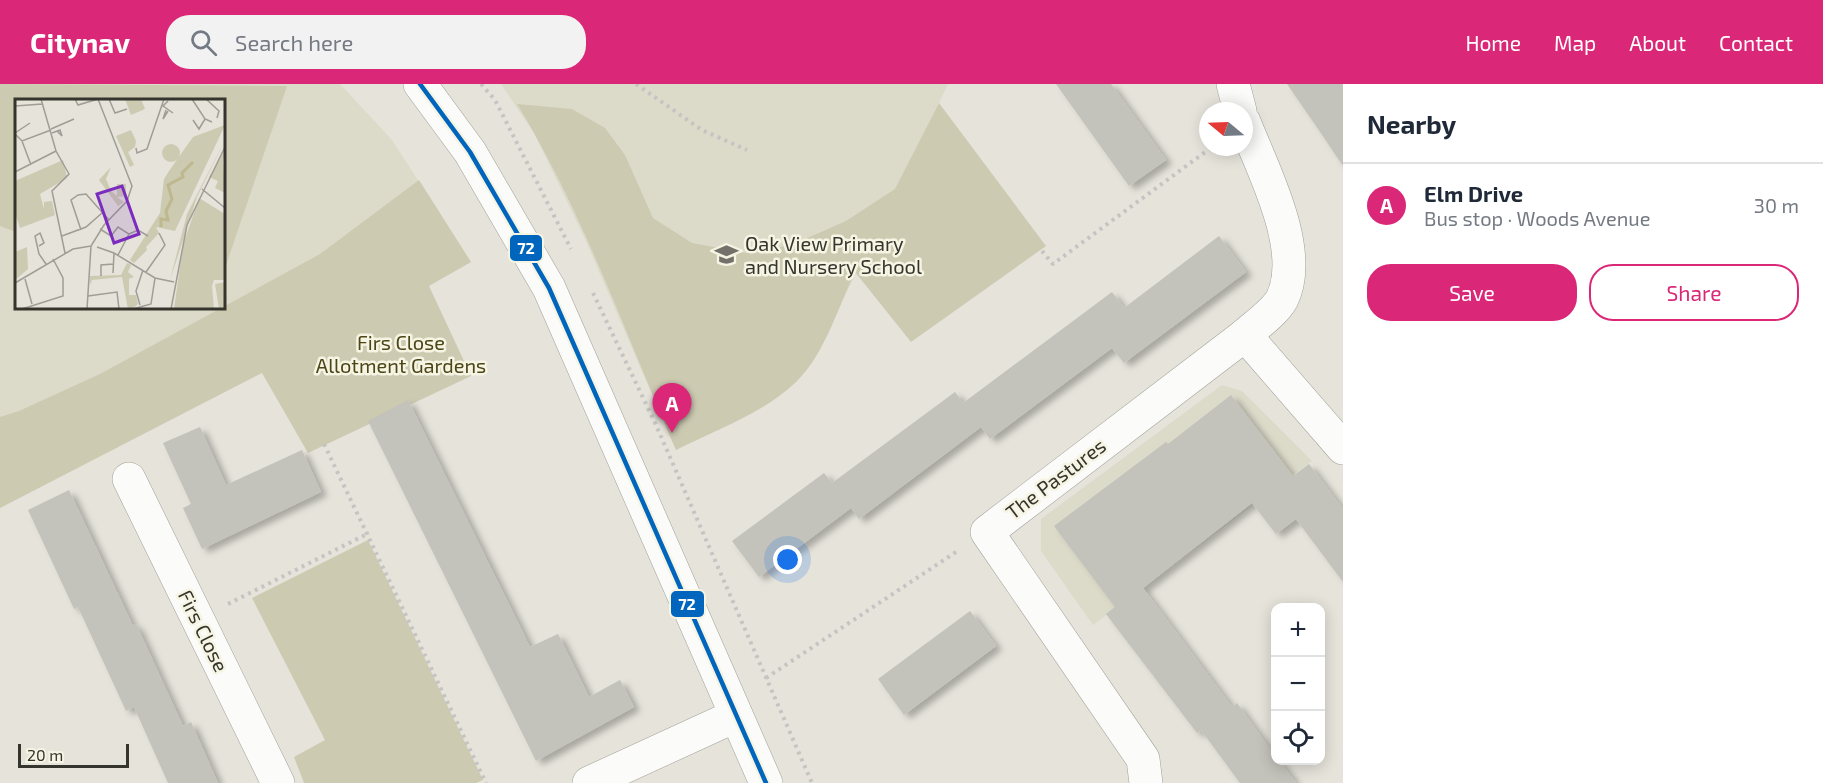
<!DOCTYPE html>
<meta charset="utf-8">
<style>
:root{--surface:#fff;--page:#f2f2f3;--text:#1f2937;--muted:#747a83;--line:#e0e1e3;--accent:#db2777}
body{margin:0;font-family:"Exo 2",sans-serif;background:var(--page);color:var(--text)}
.controls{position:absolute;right:18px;bottom:18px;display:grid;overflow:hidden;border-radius:12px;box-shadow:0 3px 15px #0003}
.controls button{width:54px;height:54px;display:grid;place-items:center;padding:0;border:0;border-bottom:2px solid var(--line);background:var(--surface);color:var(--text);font:30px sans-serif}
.compass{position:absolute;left:1199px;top:18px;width:54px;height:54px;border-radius:50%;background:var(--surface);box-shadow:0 3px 15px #0003;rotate:289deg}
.scale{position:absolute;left:18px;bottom:15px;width:111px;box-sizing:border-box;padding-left:6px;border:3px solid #35342d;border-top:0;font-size:16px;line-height:21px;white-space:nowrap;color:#35342d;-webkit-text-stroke:4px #f6f4e3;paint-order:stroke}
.you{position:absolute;left:788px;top:476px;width:21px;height:21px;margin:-15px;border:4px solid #fff;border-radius:50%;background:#1a73e8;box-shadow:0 0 0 9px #1a73e833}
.badge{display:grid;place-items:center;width:39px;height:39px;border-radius:50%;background:var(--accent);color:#fff;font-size:20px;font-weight:700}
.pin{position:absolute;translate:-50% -50px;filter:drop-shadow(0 2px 3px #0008)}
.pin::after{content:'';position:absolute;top:32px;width:21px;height:18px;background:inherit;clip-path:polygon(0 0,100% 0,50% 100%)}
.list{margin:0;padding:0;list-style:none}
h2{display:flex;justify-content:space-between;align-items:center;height:78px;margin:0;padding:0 24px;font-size:26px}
h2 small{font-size:20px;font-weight:400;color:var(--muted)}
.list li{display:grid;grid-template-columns:39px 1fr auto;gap:18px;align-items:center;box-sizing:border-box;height:84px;padding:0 24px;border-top:2px solid var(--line)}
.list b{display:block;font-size:22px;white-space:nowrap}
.list p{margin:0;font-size:20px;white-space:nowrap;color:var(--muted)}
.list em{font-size:20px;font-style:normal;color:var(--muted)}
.actions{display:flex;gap:12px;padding:18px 24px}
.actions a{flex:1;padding:14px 0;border:2px solid var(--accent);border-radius:24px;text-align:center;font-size:21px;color:var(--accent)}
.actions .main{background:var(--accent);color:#fff}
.icon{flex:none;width:33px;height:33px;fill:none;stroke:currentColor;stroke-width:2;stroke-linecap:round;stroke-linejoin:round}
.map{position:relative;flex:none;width:1343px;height:699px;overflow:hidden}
header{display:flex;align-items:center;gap:36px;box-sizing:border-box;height:84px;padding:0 30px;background:var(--accent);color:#fff}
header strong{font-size:28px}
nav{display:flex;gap:33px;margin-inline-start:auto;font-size:21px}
.search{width:420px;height:54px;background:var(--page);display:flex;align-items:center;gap:15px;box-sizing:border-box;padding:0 21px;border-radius:24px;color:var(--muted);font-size:22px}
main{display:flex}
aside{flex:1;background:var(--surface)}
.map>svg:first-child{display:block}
.built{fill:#dcdac9;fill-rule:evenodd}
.green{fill:#cdcab2}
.building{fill:#c3c2bb;filter:url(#shadow)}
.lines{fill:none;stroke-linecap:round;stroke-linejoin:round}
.minor-casing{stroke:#a1a099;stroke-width:34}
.tertiary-casing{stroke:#a1a099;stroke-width:34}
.path{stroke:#c5c4c2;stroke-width:4;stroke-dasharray:3 4.5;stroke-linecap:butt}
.minor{stroke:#fbfbf9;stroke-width:33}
.tertiary{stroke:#fbfbf9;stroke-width:33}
.bus-1-casing{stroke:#f6f4e3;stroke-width:9}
.bus-1{stroke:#0065bd;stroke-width:4.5}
.labels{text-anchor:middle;stroke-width:5;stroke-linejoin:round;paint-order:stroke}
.poi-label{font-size:20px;fill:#35342d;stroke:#f6f4e3;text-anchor:start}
.park-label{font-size:20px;fill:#4b4518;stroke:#f6f4e3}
.street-label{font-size:20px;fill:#35342d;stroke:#f6f4e3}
.inset-river{fill:none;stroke:#beb88e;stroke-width:3}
.inset-road{fill:none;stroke:#9f9d95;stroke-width:1.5}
.view{fill:#7b2cbf;fill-opacity:0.15;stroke:#7b2cbf;stroke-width:3}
.inset-edge{fill:none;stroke:#35342d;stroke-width:3}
.line-badge{stroke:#f6f4e3;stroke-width:2}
.badge-label{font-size:16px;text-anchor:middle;font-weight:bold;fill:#fff}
</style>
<header>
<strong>Citynav</strong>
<div class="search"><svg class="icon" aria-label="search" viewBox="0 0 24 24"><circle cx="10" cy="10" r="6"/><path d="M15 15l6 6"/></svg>Search here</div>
<nav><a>Home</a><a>Map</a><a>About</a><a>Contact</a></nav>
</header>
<main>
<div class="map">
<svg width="1343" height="699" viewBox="0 0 1343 699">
<defs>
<filter id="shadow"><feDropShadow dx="6" dy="4" stdDeviation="3" flood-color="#0004"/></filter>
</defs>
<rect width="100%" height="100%" fill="#e5e3da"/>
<g class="built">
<path d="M 0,0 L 340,0 L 392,56 L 471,178 L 0,424 ZM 16,16 L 224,16 L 224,224 L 16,224 Z"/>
<polygon points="501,0 948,0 820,263 797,297 763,322 676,366 585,155 534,49"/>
<polygon points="1222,301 1242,307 1312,377 1093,541 1041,467 1041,435"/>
</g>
<g class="green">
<polygon points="0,0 287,2 224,187 224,16 16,16 16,148 0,142"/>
<path d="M 939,19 L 1046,162 L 911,258 L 855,188 C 838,223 825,270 796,298 C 764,329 715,346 676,366 C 626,251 582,126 517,20 L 572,25 L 605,44 L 625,71 L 653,134 L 692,159 L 746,169 L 778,164 L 803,156 L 846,137 L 895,105 Z"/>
<polygon points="419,96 471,178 429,202 471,292 308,369 262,289 0,424 0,333 19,327 100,290 320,170"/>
<polygon points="368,456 483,696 476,699 304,699 294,673 325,656 252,514"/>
</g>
<g class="building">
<polygon points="1056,0 1111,0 1166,76 1129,102"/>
<polygon points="1287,0 1343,0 1343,82 1314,39"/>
<polygon points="1219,152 1246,188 1124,279 1112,264 990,355 981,343 859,435 851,424 759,493 732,457 824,389 832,399 955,308 963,319 1112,208 1124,224"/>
<polygon points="1231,311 1293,392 1309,380 1343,425 1343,498 1296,435 1276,450 1252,419 1143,504 1232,623 1237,619 1275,672 1275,676 1279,676 1296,699 1240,699 1201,646 1197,649 1106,530 1115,523 1054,442 1166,358 1168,360"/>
<polygon points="408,316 530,563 558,550 589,613 620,596 634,623 536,677 368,337"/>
<polygon points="200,343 226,401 302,366 321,408 202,465 183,424 191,420 163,359"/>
<polygon points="69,406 133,542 136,540 183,642 191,638 218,699 168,699 134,623 126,627 78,523 74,525 28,426"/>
<polygon points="970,527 996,562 904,631 878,595"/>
</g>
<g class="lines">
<defs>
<g id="minor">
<polyline points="1233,0 1240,27"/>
<path d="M 1244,38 C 1262,84 1306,166 1282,215 C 1275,228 1256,241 1245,251"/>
<polyline points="129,395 278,699"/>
<polyline points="589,699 735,632"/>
<polyline points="1146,699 1143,675 987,448 1245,251 1343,364"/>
</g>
<polyline id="tertiary" points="420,0 470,68 549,204 766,699"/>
</defs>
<use href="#minor" class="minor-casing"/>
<use href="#tertiary" class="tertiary-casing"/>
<g class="path">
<polyline points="481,0 495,16 571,165"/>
<polyline points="636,0 702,46 747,66"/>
<polyline points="1042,167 1053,180 1212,63"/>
<polyline points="593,209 656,341 812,699"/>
<polyline points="324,360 486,699"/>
<polyline points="228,520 369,449"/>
<polyline points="766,594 959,466"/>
</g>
<use href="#minor" class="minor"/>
<use href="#tertiary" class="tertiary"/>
<defs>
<polyline id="bus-1" points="420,0 470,68 549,204 766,699"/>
</defs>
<use href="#bus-1" class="bus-1-casing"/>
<use href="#bus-1" class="bus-1"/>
</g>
<defs>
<symbol id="school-bare" viewBox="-9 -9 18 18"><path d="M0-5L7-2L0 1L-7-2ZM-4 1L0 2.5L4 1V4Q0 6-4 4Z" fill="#73716a" stroke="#f6f4e3" stroke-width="2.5" paint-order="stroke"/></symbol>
</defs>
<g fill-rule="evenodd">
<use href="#school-bare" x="710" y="154" width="33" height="33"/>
</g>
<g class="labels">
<g class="poi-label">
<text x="745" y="167">Oak View Primary<tspan x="745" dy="23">and Nursery School</tspan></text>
</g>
<g class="park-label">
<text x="401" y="266">Firs Close<tspan x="401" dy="23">Allotment Gardens</tspan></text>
</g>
<g class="street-label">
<text transform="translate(1056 395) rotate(-37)" y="7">The Pastures</text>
<text transform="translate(203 547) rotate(64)" y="7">Firs Close</text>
</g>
</g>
<g transform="translate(15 15)">
<rect width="210" height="210" fill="#e5e3da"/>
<path d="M 110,0 L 126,0 L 130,10 L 116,16 ZM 210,26 L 160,132 L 141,128 L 144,134 L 131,148 L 132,151 L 119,164 L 115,161 L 145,114 L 149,80 L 154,72 L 178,38 ZM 116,31 L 121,42 L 120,48 L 113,53 L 119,66 L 115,68 L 101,37 ZM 210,41 L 182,98 L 155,181 L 172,115 ZM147 54a9 9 0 1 1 18 0a9 9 0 1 1-18 0ZM 210,51 L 208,63 L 210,94 L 200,89 L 203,82 L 194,78 ZM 48,61 L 52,79 L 25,95 L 29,110 L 29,103 L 37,102 L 40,116 L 5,129 L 0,114 L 0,82 ZM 96,68 L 91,80 L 96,92 L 102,97 L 102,85 L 111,85 L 111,97 L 102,98 L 109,103 L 103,107 L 84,81 ZM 184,99 L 210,115 L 210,181 L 199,181 L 197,187 L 199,210 L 159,210 L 168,146 ZM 12,148 L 13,170 L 0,181 L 0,153 ZM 112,164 L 116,166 L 113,173 L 119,178 L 114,180 L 114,196 L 121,196 L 123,205 L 117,210 L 113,210 L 107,178 L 77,181 L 75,186 L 75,177 L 106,176 ZM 210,183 L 210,210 L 204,210 L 200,185 Z" fill="#cdcab2"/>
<path class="inset-river" d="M 146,128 L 146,120 L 153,121 L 151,112 L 157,100 L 153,86 L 168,78 L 167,74 L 178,63"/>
<path class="inset-road" d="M 26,0 L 41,52 L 54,75 L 37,92 L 50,154M 60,0 L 63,6 L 83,0M 94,0 L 100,14 L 112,10M 177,0 L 190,20 L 197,23M 191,0 L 204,12 L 202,19M 153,2 L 148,7 L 158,14M 0,7 L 27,5M 151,11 L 148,20 L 153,12M 178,21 L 184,30 L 190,20M 36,30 L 59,20M 0,34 L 15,24M 37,34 L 45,31 L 47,37 L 42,32M 0,35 L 7,42 L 36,31M 7,42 L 16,66M 121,49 L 122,54 L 132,50 L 149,0M 0,73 L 41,52M 187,90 L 210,109M 85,130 L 96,137 L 103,128 L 114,135 L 103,156M 66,131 L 56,101 L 63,96 L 71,95 L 94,121M 114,135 L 123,131 L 133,137M 47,137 L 71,128 L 87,114M 24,147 L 29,144 L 25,134 L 20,137 L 24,155 L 31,165M 82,148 L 99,154 L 140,179 L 159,183M 131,173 L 150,146 L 144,134M 98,174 L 99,154M 86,177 L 86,166 L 98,165M 10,180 L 17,205M 0,184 L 58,150 L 76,147M 73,197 L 102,193 L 104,210M 125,206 L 121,192 L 128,171M 7,210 L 48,197 L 48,179 L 38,160M 72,210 L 76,147 L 89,126 L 112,102 L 117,87 L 83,0M 118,210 L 136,205 L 140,179M 156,210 L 172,126 L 210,48"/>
<path class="view" d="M 107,87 L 124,135 L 99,144 L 82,95 Z"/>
<rect width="210" height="210" class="inset-edge"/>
</g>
<g class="line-badge">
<rect x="509" y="150" width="34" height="28" rx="6" fill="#0065bd"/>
<rect x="670" y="506" width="35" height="28" rx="6" fill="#0065bd"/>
</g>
<g class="badge-label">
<text x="526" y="170">72</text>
<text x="687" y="526">72</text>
</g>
</svg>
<div class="controls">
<button>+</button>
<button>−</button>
<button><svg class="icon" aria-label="locate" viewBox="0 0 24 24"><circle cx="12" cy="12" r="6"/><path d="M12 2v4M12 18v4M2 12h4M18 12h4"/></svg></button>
</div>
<svg class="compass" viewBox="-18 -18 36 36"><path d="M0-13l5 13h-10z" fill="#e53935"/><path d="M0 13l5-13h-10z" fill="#747a83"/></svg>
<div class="scale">20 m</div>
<div class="you"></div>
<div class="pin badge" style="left:672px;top:349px">A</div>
</div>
<aside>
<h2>Nearby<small></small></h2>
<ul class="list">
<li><span class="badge">A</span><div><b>Elm Drive</b><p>Bus stop · Woods Avenue</p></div><em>30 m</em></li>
</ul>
<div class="actions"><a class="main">Save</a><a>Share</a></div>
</aside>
</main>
